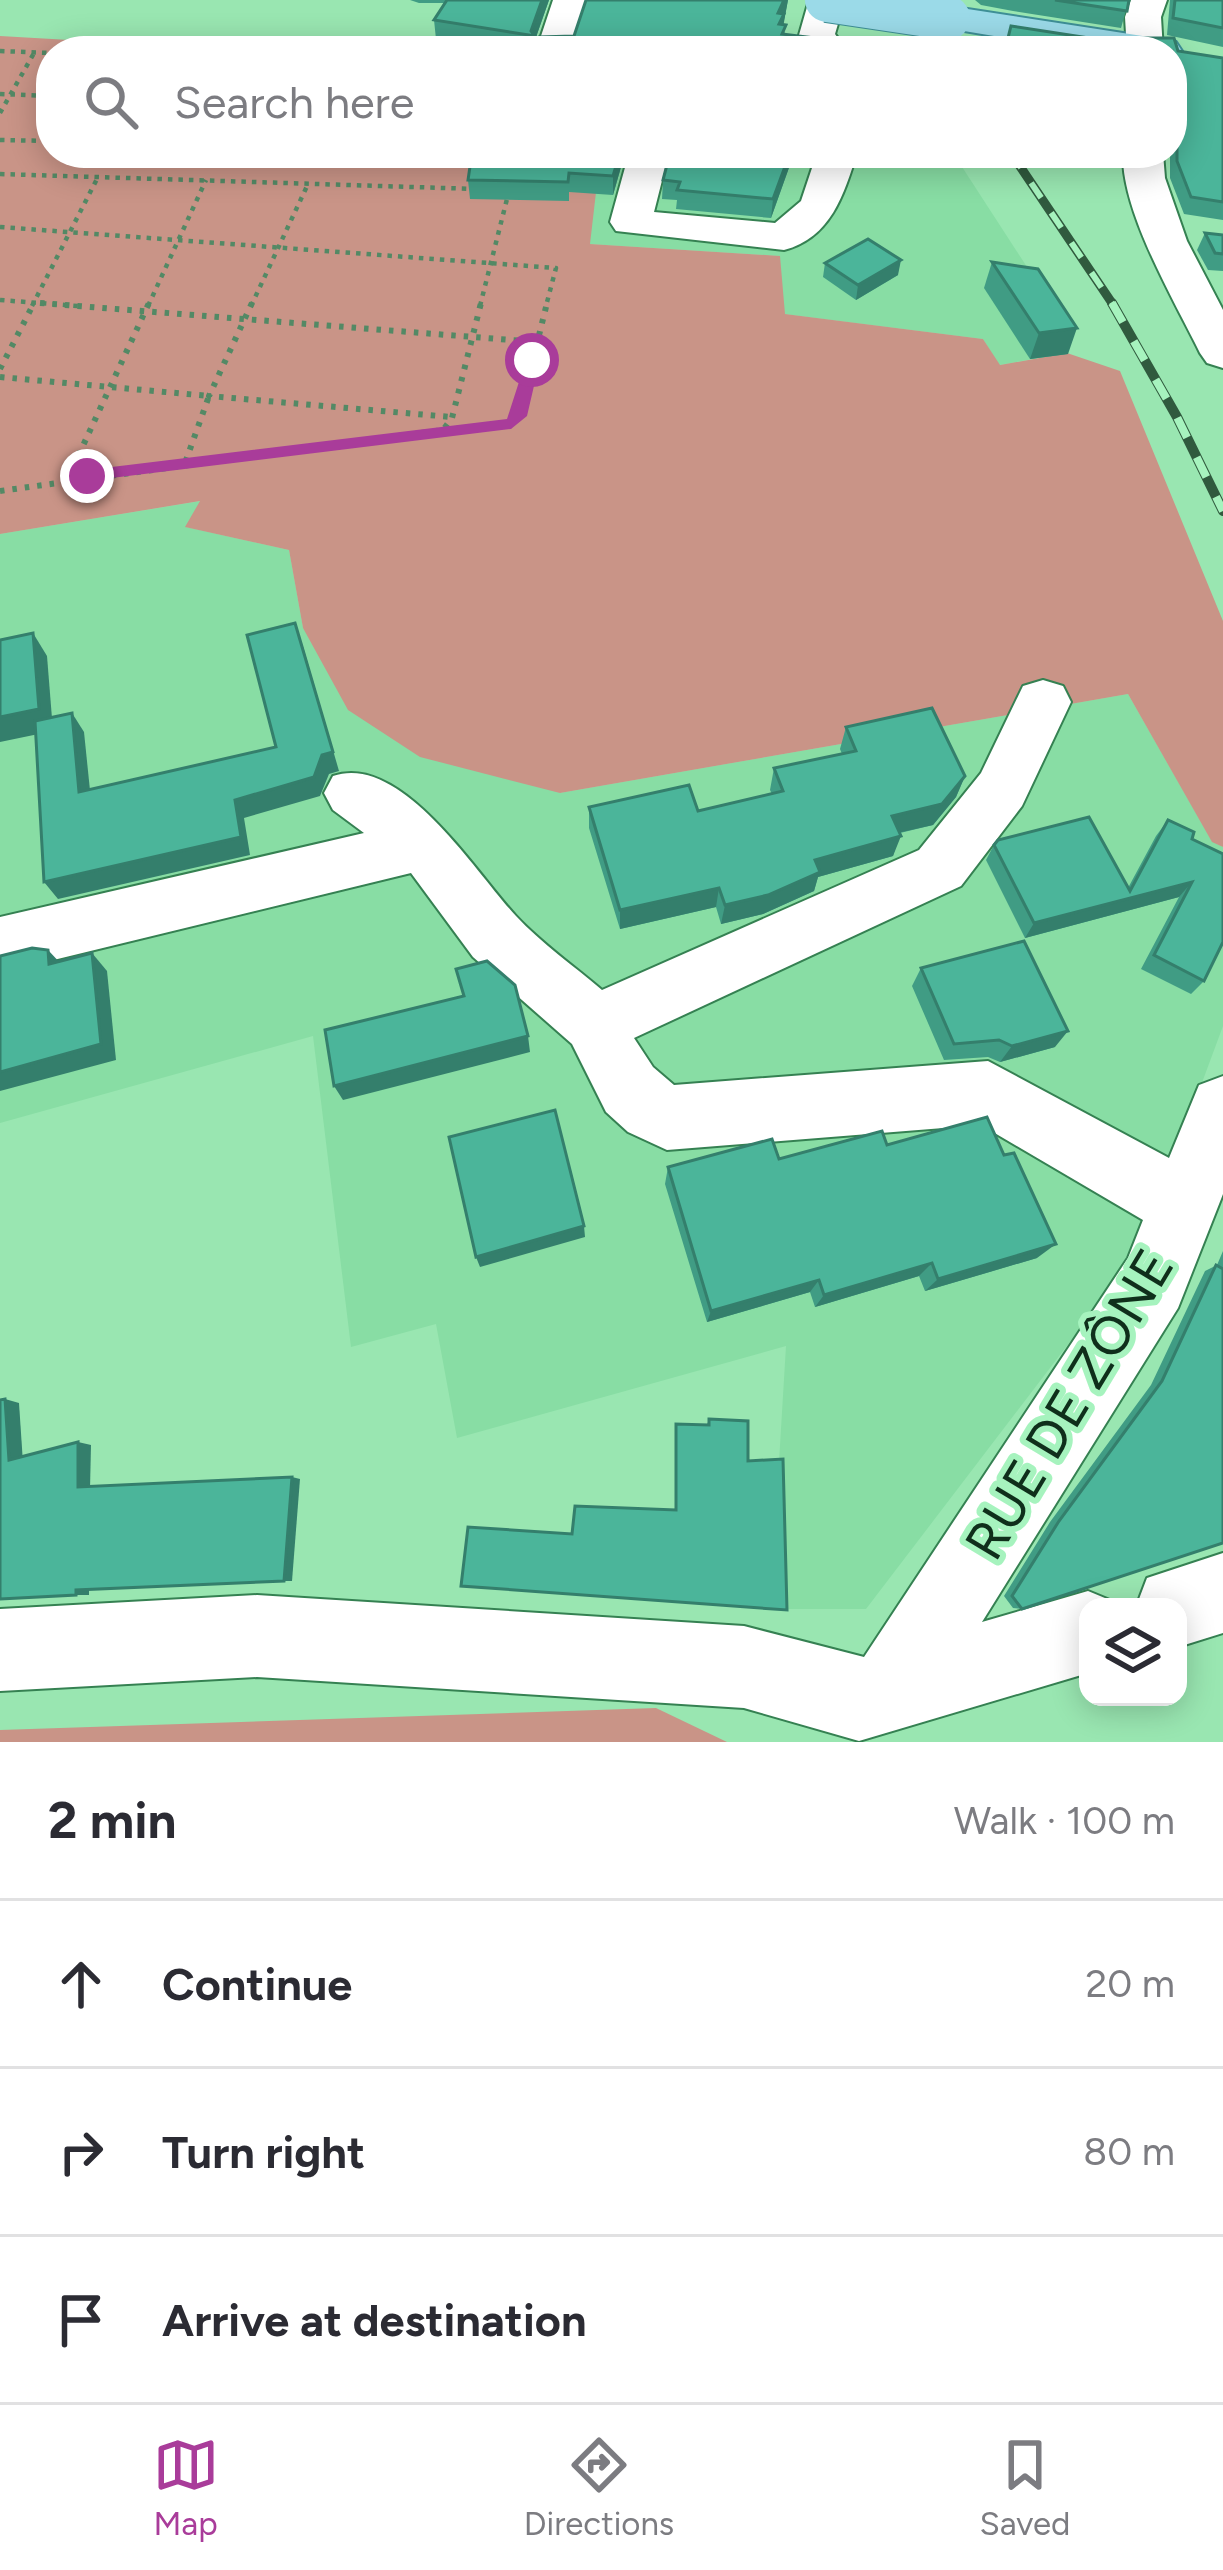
<!DOCTYPE html>
<meta charset="utf-8">
<style>
:root{--surface:#fff;--page:#f2f2f3;--text:#2b2b33;--muted:#7c7c81;--line:#e1e1e2;--accent:#a93c9a}
body{margin:0;font-family:Figtree,sans-serif;background:var(--page);color:var(--text)}
.controls{position:absolute;right:36px;bottom:36px;display:grid;overflow:hidden;border-radius:24px;box-shadow:0 6px 30px #0003}
.controls button{width:108px;height:108px;display:grid;place-items:center;padding:0;border:0;border-bottom:3px solid var(--line);background:var(--surface);color:var(--text);font:60px sans-serif}
.stop{position:absolute;width:36px;height:36px;margin:-27px;border:9px solid #a93c9a;border-radius:50%;background:#fff}
.stop.end{background:#a93c9a;border-color:#fff;box-shadow:0 3px 12px #0008}
.list{margin:0;padding:0;list-style:none}
h2{display:flex;justify-content:space-between;align-items:center;height:156px;margin:0;padding:0 48px;font-size:51px}
h2 small{font-size:39px;font-weight:400;color:var(--muted)}
.list li{display:grid;grid-template-columns:78px 1fr auto;gap:36px;align-items:center;box-sizing:border-box;height:168px;padding:0 48px;border-top:3px solid var(--line)}
.list b{display:block;font-size:45px;white-space:nowrap}
.list em{font-size:39px;font-style:normal;color:var(--muted)}
.icon{flex:none;width:66px;height:66px;fill:none;stroke:currentColor;stroke-width:2;stroke-linecap:round;stroke-linejoin:round}
.map{position:relative;flex:none;width:1223px;height:1742px;overflow:hidden}
.search{position:absolute;background:var(--surface);box-shadow:0 6px 30px #0003;left:36px;right:36px;top:36px;height:132px;display:flex;align-items:center;gap:30px;box-sizing:border-box;padding:0 42px;border-radius:48px;color:var(--muted);font-size:45px}
.sheet{height:660px;background:var(--surface)}
nav{display:flex;justify-content:space-around;align-items:center;box-sizing:border-box;height:168px;border-top:3px solid var(--line);background:var(--surface);font-size:33px;color:var(--muted)}
nav a{display:grid;justify-items:center;gap:6px}
nav .on{color:var(--accent)}
.map>svg:first-child{display:block}
.built{fill:#88dda4}
.green{fill:#c99487}
.lines{fill:none;stroke-linecap:round;stroke-linejoin:round}
.minor-casing{stroke:#358152;stroke-width:4}
.major-casing{stroke:#3e8f96;stroke-width:4}
.path-far1{stroke:#538965;stroke-width:4.5;stroke-dasharray:4.5 6;stroke-linecap:butt}
.path{stroke:#538965;stroke-width:6;stroke-dasharray:4.5 8;stroke-linecap:butt}
.minor{fill:#fff;fill-rule:evenodd}
.major{fill:#9bdae8;fill-rule:evenodd}
.rail-far1-casing{stroke:#305a3e;stroke-width:9}
.rail-casing{stroke:#305a3e;stroke-width:10}
.rail-far1{stroke:#a6f3be;stroke-width:6;stroke-dasharray:18;stroke-linecap:butt}
.rail{stroke:#a6f3be;stroke-width:8;stroke-dasharray:22;stroke-linecap:butt}
.major-bridge-casing{stroke:#3e8f96;stroke-width:46;stroke-linecap:butt}
.major-bridge{stroke:#9bdae8;stroke-width:44}
.wall{fill:#409c84}
.shaded-wall{fill:#347f6c}
.building{fill:#4bb59a;stroke:#347f6c;stroke-width:3}
.route{fill:#a93c9a}
.labels{text-anchor:middle;stroke-width:12;stroke-linejoin:round;paint-order:stroke}
.near-street-label{font-size:54px;fill:#0f2f1b;stroke:#a6f3be}
</style>
<div class="map">
<svg width="1223" height="1742" viewBox="0 0 1223 1742">
<rect width="100%" height="100%" fill="#99e6b1"/>
<g class="built">
<polygon points="543,153 953,153 1051,304 1067,353 999,365 983,339 784,314 779,256 590,244 537,172"/>
<polygon points="201,501 186,527 289,550 303,628 560,793 1128,694 1212,841 1223,847 1223,1026 1140,1250 866,1609 782,1609 779,1462 786,1346 457,1438 436,1324 351,1347 313,1036 0,1123 0,534"/>
</g>
<g class="green">
<polygon points="0,36 261,51 51,51 51,153 270,153 266,162 296,164 304,153 492,153 598,175 590,244 780,256 785,314 983,339 1000,365 1067,353 1120,371 1223,621 1223,847 1212,842 1128,694 560,793 420,757 348,710 303,628 289,550 185,527 200,501 0,534"/>
<polygon points="656,1708 727,1742 0,1742 0,1730"/>
</g>
<g class="lines">
<defs>
<g id="minor">
<polygon points="553,0 589,0 572,51 536,51"/>
<polygon points="809,0 845,0 835,34 847,51 810,51 799,35"/>
<polygon points="1131,0 1167,0 1161,17 1163,51 1127,51 1125,17"/>
<path d="M 629,153 L 669,153 L 654,212 L 775,223 L 801,201 L 817,153 L 857,153 C 844,194 831,238 784,250 L 616,231 L 610,222 Z"/>
<path d="M 1123,153 L 1163,153 L 1165,178 L 1187,241 L 1223,310 L 1223,368 L 1207,363 L 1200,353 C 1174,300 1121,211 1123,153 Z"/>
<path d="M 1043,680 L 1063,686 L 1071,702 L 1022,806 L 961,886 L 634,1038 L 653,1067 L 674,1085 L 988,1061 L 1169,1158 L 1199,1085 L 1223,1076 L 1223,1194 L 1178,1308 L 982,1622 L 1088,1591 L 1117,1603 L 1118,1607 L 1088,1607 L 1088,1673 L 859,1741 L 744,1708 L 257,1677 L 0,1691 L 0,1609 L 257,1595 L 744,1626 L 864,1657 L 1128,1258 L 1143,1220 L 981,1125 L 667,1150 L 628,1132 L 606,1112 L 572,1044 L 473,957 L 411,873 L 0,973 L 0,917 L 364,833 L 333,810 L 324,793 L 333,776 C 401,752 476,873 516,916 C 541,943 574,966 602,990 L 919,850 L 981,773 L 1023,686 Z"/>
<polygon points="1223,1553 1223,1633 1178,1647 1178,1607 1136,1607 1147,1578"/>
</g>
<polygon id="major" points="948,6 1162,39 1176,42 1182,51 1172,61 1172,51 1084,51 934,26 928,18 934,10"/>
</defs>
<use href="#minor" class="minor-casing"/>
<use href="#major" class="major-casing"/>
<g class="path-far1">
<polyline points="0,51 51,53"/>
<polyline points="0,94 51,96"/>
<polyline points="0,113 34,53"/>
<polyline points="0,140 51,141"/>
<polyline points="0,174 476,189"/>
<polyline points="0,227 556,268 546,306"/>
<polyline points="0,300 78,306"/>
<polyline points="32,306 98,177"/>
<polyline points="148,306 206,180"/>
<polyline points="251,306 308,184"/>
<polyline points="480,306 508,195"/>
</g>
<g class="path">
<polyline points="40,303 537,342"/>
<polyline points="252,303 209,396 451,417"/>
<polyline points="0,369 34,303"/>
<polyline points="0,377 209,396 184,466"/>
<polyline points="443,430 511,424 519,416 547,303"/>
<polyline points="68,478 149,303"/>
<polyline points="0,491 443,430 452,418 481,303"/>
</g>
<use href="#minor" class="minor"/>
<use href="#major" class="major"/>
<defs>
<g id="rail-far1">
<polyline points="881,0 937,51"/>
<polyline points="1011,153 1114,306"/>
</g>
<polyline id="rail" points="1112,303 1177,417 1223,511"/>
</defs>
<use href="#rail-far1" class="rail-far1-casing"/>
<use href="#rail" class="rail-casing"/>
<use href="#rail-far1" class="rail-far1"/>
<use href="#rail" class="rail"/>
<defs>
<polyline id="major-bridge" points="827,0 948,18"/>
</defs>
<use href="#major-bridge" class="major-bridge-casing"/>
<use href="#major-bridge" class="major-bridge"/>
</g>
<g class="wall">
<polygon points="410,0 549,0 535,40 535,51 509,51 436,39 434,20 445,3 419,3"/>
<polygon points="586,0 788,0 783,25 785,34 815,38 813,51 538,51 538,37 574,36"/>
<polygon points="975,0 1129,0 1121,28 1013,11 981,5"/>
<polygon points="1170,0 1223,0 1223,47 1167,35"/>
<polygon points="1011,26 1223,58 1223,220 1184,214 1170,178 1170,153 1172,153 1172,51 1005,51"/>
<polygon points="454,153 539,153 566,156 567,153 625,153 613,195 569,192 569,201 470,199 468,180 470,167"/>
<polygon points="670,153 813,153 808,165 791,162 771,218 676,209 677,200 662,199 663,180"/>
<polygon points="1205,233 1223,235 1223,271 1208,270 1197,250"/>
<polygon points="992,262 1068,354 1030,359 984,288"/>
<polygon points="825,263 898,275 856,300 823,277"/>
<polygon points="846,727 965,776 956,797 933,825 900,833 893,856 818,877 814,891 763,914 721,924 716,907 620,929 589,828 589,807 698,811 772,794 770,790 774,768 842,754 840,749"/>
<polygon points="1168,820 1192,839 1204,981 1191,994 1141,969 1179,897 1025,938 986,860 994,845 1128,888 1156,836"/>
<polygon points="921,968 1055,1047 1000,1062 988,1057 944,1060 912,986"/>
<polygon points="887,1145 1037,1258 925,1291 919,1276 815,1307 810,1292 707,1322 665,1184 668,1167 779,1159"/>
<polygon points="1223,1251 1223,1543 1022,1609 1013,1608 1004,1596 1050,1522 1151,1385 1205,1271 1217,1265"/>
<polygon points="709,1419 748,1461 787,1610 572,1534 675,1510 675,1428 676,1424 707,1425"/>
</g>
<g class="shaded-wall">
<polygon points="542,0 549,0 535,40 531,31"/>
<polygon points="784,0 788,0 782,33 778,13"/>
<polygon points="620,153 625,153 613,195 613,176"/>
<polygon points="790,153 792,153 791,162 771,218 773,199"/>
<polygon points="901,260 898,275 856,300 858,285"/>
<polygon points="1077,328 1068,354 1030,359 1039,333"/>
<polygon points="33,633 47,656 53,731 0,742 0,717"/>
<polygon points="302,643 339,771 329,774 320,796 244,818 250,855 58,899 44,882 235,800 322,755"/>
<polygon points="72,713 84,732 92,810 79,792"/>
<polygon points="965,776 956,797 933,825 884,836 892,816"/>
<polygon points="901,836 893,856 818,877 814,891 763,914 721,924 725,905 815,860"/>
<polygon points="1192,882 1179,897 1025,938 1034,923"/>
<polygon points="719,888 716,907 620,929 620,910"/>
<polygon points="48,950 64,967 49,964"/>
<polygon points="92,953 107,971 116,1060 0,1091 0,1072"/>
<polygon points="1068,1031 1055,1047 1000,1062 1012,1046"/>
<polygon points="528,1036 530,1052 343,1100 334,1086"/>
<polygon points="584,1226 585,1237 480,1267 476,1257"/>
<polygon points="1056,1244 1037,1258 925,1291 938,1279"/>
<polygon points="932,1263 919,1276 815,1307 824,1295"/>
<polygon points="819,1280 810,1292 707,1322 711,1311"/>
<polygon points="5,1399 19,1403 23,1463 9,1460"/>
<polygon points="78,1442 91,1445 90,1489 78,1487"/>
<polygon points="292,1477 300,1479 292,1581 284,1581"/>
<rect x="76" y="1590" width="13" height="5"/>
</g>
<g class="building">
<polygon points="447,0 542,0 531,31 535,36 434,20"/>
<polygon points="586,0 784,0 778,13 784,14 779,24 786,25 782,34 815,38 810,51 594,51 597,40 538,37 574,36"/>
<polygon points="1055,0 1129,0 1127,11"/>
<polygon points="1175,0 1223,0 1223,28 1173,18"/>
<polygon points="1011,26 1089,38 1174,38 1178,51 1223,58 1223,202 1191,197 1177,161 1177,84 1172,83 1172,51 1017,51 1007,42"/>
<polygon points="472,153 539,153 566,156 567,153 620,153 613,176 569,173 568,182 468,180"/>
<polygon points="670,153 790,153 773,199 677,190 680,182 663,180"/>
<polygon points="1205,233 1223,235 1223,254 1215,253"/>
<polygon points="868,239 901,260 858,285 825,263"/>
<polygon points="992,262 1038,269 1077,328 1039,333"/>
<polygon points="295,623 333,752 322,755 314,777 235,800 241,837 44,882 35,721 72,713 79,792 276,747 247,635"/>
<polygon points="33,633 39,709 0,717 0,640"/>
<polygon points="932,708 965,776 942,804 892,816 901,836 815,860 820,872 768,895 725,905 719,888 620,910 589,807 689,785 698,811 783,791 774,768 856,751 846,727"/>
<polygon points="1089,817 1130,891 1168,820 1194,832 1192,839 1223,854 1223,942 1204,981 1154,955 1192,882 1034,923 994,845 998,840"/>
<polygon points="1024,941 1068,1031 1012,1046 999,1040 954,1044 921,968"/>
<polygon points="32,948 48,950 49,964 92,953 101,1044 0,1072 0,956"/>
<polygon points="487,961 515,985 528,1036 334,1086 325,1030 464,996 456,969"/>
<polygon points="555,1110 584,1226 476,1257 449,1137"/>
<polygon points="987,1117 1004,1155 1014,1153 1056,1244 938,1279 932,1263 824,1295 819,1280 711,1311 668,1167 772,1139 779,1159 882,1131 887,1145"/>
<polygon points="1216,1265 1223,1269 1223,1543 1022,1609 1012,1596 1059,1521 1162,1381"/>
<polygon points="5,1399 9,1460 78,1442 78,1487 292,1477 284,1581 76,1590 76,1595 0,1599 0,1400"/>
<polygon points="709,1419 748,1421 748,1461 783,1459 787,1610 461,1586 468,1527 572,1534 575,1506 676,1510 676,1424 709,1425"/>
</g>
<polygon class="route" points="527,357 540,360 527,416 511,429 87,481 79,476 87,470 507,419"/>
<g class="labels">
<g class="near-street-label">
<text transform="translate(1069 1404) rotate(-59)" y="19">RUE DE ZÔNE</text>
</g>
</g>
</svg>
<div class="controls">
<button><svg class="icon" aria-label="layers" viewBox="0 0 24 24"><path d="M12 4l9 5-9 5-9-5zM3 14l9 5 9-5"/></svg></button>
</div>
<div class="stop" style="left:532px;top:360px"></div>
<div class="stop end" style="left:87px;top:476px"></div>
<div class="search"><svg class="icon" aria-label="search" viewBox="0 0 24 24"><circle cx="10" cy="10" r="6"/><path d="M15 15l6 6"/></svg>Search here</div>
</div>
<section class="sheet">
<h2>2 min<small>Walk · 100 m</small></h2>
<ul class="list">
<li><svg class="icon" aria-label="ahead" viewBox="0 0 24 24"><path d="M12 20V5M6 11l6-6 6 6"/></svg><div><b>Continue</b></div><em>20 m</em></li>
<li><svg class="icon" aria-label="right" viewBox="0 0 24 24"><path d="M7 20v-9h11M14 6l5 5-5 5"/></svg><div><b>Turn right</b></div><em>80 m</em></li>
<li><svg class="icon" aria-label="arrive" viewBox="0 0 24 24"><path d="M6 21V4h12l-3 4 3 4H6"/></svg><div><b>Arrive at destination</b></div></li>
</ul>
</section>
<nav>
<a class="on"><svg class="icon" aria-label="map" viewBox="0 0 24 24"><path d="M3 6l6-2 6 2 6-2v14l-6 2-6-2-6 2zM9 4v14M15 6v14"/></svg>Map</a>
<a><svg class="icon" aria-label="directions" viewBox="0 0 24 24"><path d="M12 3l9 9-9 9-9-9zM9 14v-3h6M13 9l2 2-2 2"/></svg>Directions</a>
<a><svg class="icon" aria-label="saved" viewBox="0 0 24 24"><path d="M7 4h10v16l-5-4-5 4z"/></svg>Saved</a>
</nav>
